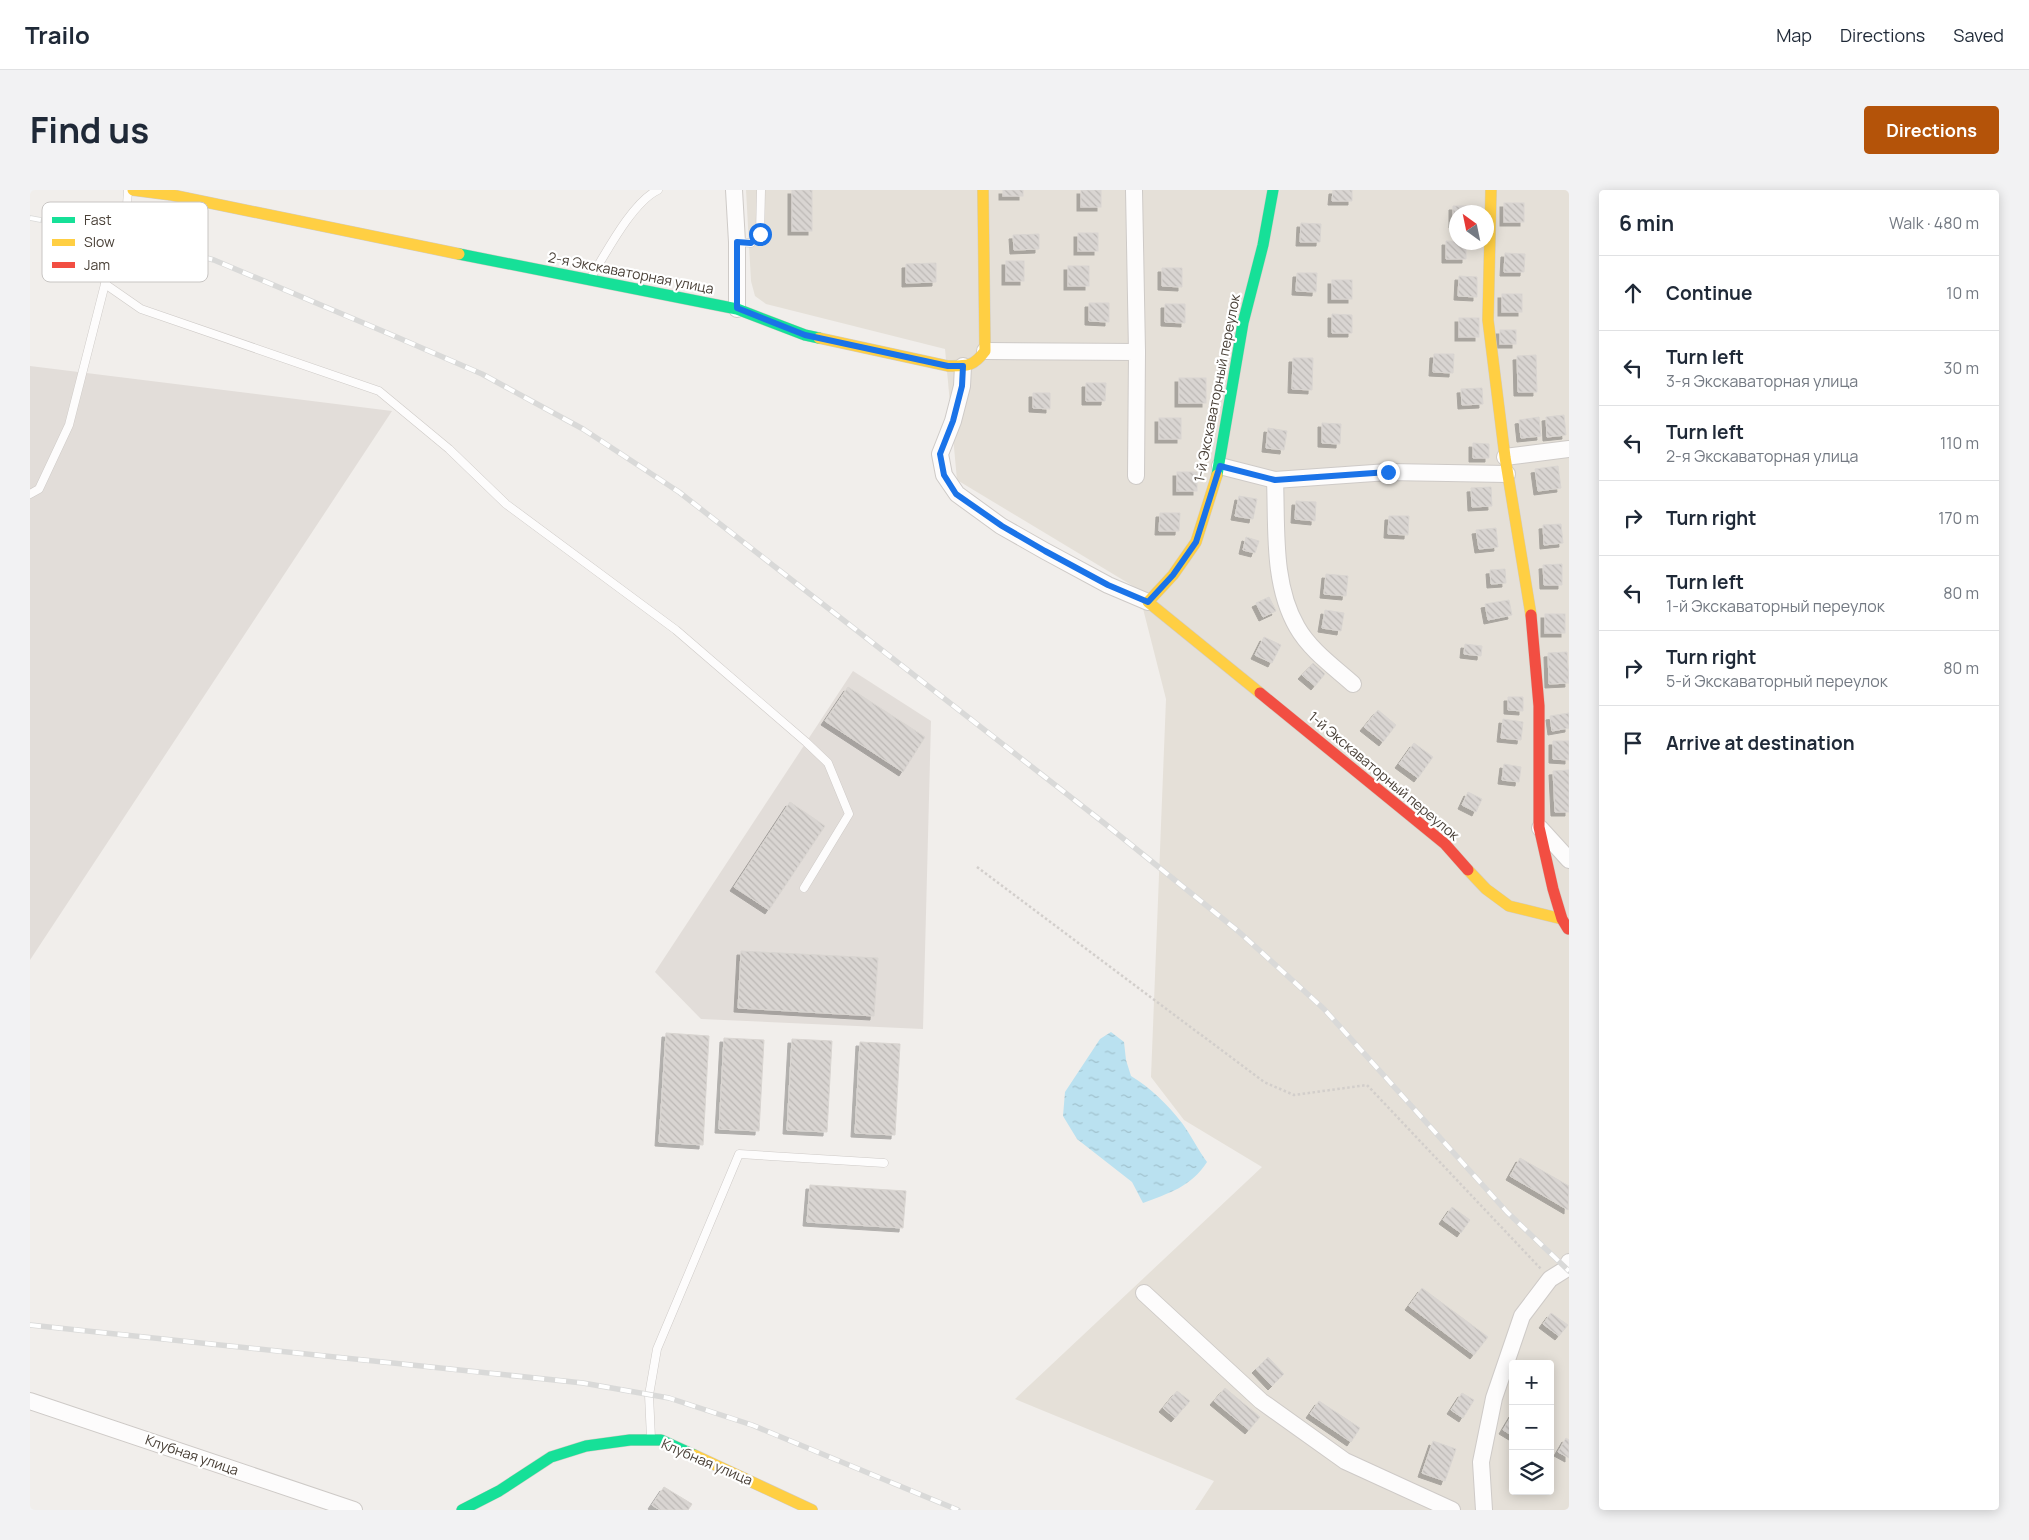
<!DOCTYPE html>
<meta charset="utf-8">
<style>
:root{--surface:#fff;--page:#f2f2f3;--text:#1f2937;--muted:#747a83;--line:#e0e1e3;--accent:#b45309}
body{margin:0;font-family:Manrope,sans-serif;background:var(--page);color:var(--text)}
.controls{position:absolute;right:15px;bottom:15px;display:grid;overflow:hidden;border-radius:5px;box-shadow:0 2px 12px #0003}
.controls button{width:45px;height:45px;display:grid;place-items:center;padding:0;border:0;border-bottom:1px solid var(--line);background:var(--surface);color:var(--text);font:25px sans-serif}
.compass{position:absolute;left:1419px;top:15px;width:45px;height:45px;border-radius:50%;background:var(--surface);box-shadow:0 2px 12px #0003;rotate:327deg}
.stop{position:absolute;width:15px;height:15px;margin:-11px;border:4px solid #1a73e8;border-radius:50%;background:#fff}
.stop.end{background:#1a73e8;border-color:#fff;box-shadow:0 1px 5px #0008}
.list{margin:0;padding:0;list-style:none}
h2{display:flex;justify-content:space-between;align-items:center;height:65px;margin:0;padding:0 20px;font-size:21px}
h2 small{font-size:16px;font-weight:400;color:var(--muted)}
.list li{display:grid;grid-template-columns:32px 1fr auto;gap:15px;align-items:center;box-sizing:border-box;height:75px;padding:0 20px;border-top:1px solid var(--line)}
.list b{display:block;font-size:19px;white-space:nowrap}
.list p{margin:0;font-size:16px;white-space:nowrap;color:var(--muted)}
.list em{font-size:16px;font-style:normal;color:var(--muted)}
.icon{flex:none;width:28px;height:28px;fill:none;stroke:currentColor;stroke-width:2;stroke-linecap:round;stroke-linejoin:round}
.map{position:relative;flex:none;width:1539px;height:1320px;overflow:hidden;border-radius:5px}
header{display:flex;align-items:center;gap:30px;box-sizing:border-box;height:70px;padding:0 25px;background:var(--surface);border-bottom:1px solid var(--line)}
header strong{font-size:24px}
nav{display:flex;gap:28px;margin-inline-start:auto;font-size:18px}
.intro{display:flex;align-items:center;justify-content:space-between;box-sizing:border-box;height:120px;padding:0 30px}
h1{margin:0;font-size:35px}
.button{padding:12px 22px;border-radius:5px;background:var(--accent);color:#fff;font-size:18px;font-weight:700}
main{display:flex;gap:30px;padding:0 30px}
aside{flex:1;background:var(--surface);border-radius:5px;box-shadow:0 2px 12px #0003}
.map>svg:first-child{display:block}
.residential{fill:#e5e0d8;fill-rule:evenodd}
.industrial{fill:#e2ddd9}
.water{fill:url(#water-ripples)}
.building{fill:url(#building-back-hatch);stroke:#d9d5d1;filter:url(#shadow)}
.lines{fill:none;stroke-linecap:round;stroke-linejoin:round}
.lane-casing{stroke:#cecac7;stroke-width:9}
.street-casing{stroke:#cecac7;stroke-width:18}
.fast-casing{stroke:#d2ccc3;stroke-width:12}
.slow-casing{stroke:#d2ccc3;stroke-width:12}
.jam-casing{stroke:#d2ccc3;stroke-width:12}
.path{stroke:#d2cecb;stroke-width:2.5;stroke-dasharray:2.5 2.5;stroke-linecap:butt}
.lane{stroke:#fdfcfc;stroke-width:8}
.street{stroke:#fdfcfc;stroke-width:16}
.fast{stroke:#16e098;stroke-width:11}
.slow{stroke:#ffcf43;stroke-width:11}
.jam{stroke:#f24e42;stroke-width:11}
.rail-casing{stroke:#d9d9d8;stroke-width:5.5}
.rail{stroke:#fff;stroke-width:4;stroke-dasharray:11;stroke-linecap:butt}
.route{stroke:#1a73e8;stroke-width:6}
.labels{text-anchor:middle;stroke-width:4.5;stroke-linejoin:round;paint-order:stroke}
.street-label{font-size:14px;fill:#483f36;stroke:#fff}
.key{fill:#fff;stroke:#c8c5c3;stroke-width:1}
.key-label{font-size:14px;fill:#483f36}
</style>
<header>
<strong>Trailo</strong>
<nav><a>Map</a><a>Directions</a><a>Saved</a></nav>
</header>
<div class="intro"><h1>Find us</h1><a class="button">Directions</a></div>
<main>
<div class="map">
<svg width="1539" height="1320" viewBox="0 0 1539 1320">
<defs>
<pattern id="water-ripples" width="26" height="14" patternUnits="userSpaceOnUse" patternTransform="scale(1.25)"><rect width="26" height="14" fill="#bae1f0"/><path d="M2 4q2-2 4 0t4 0M15 11q2-2 4 0t4 0" fill="none" stroke="#a1c2ce"/></pattern>
<pattern id="building-back-hatch" width="6" height="6" patternUnits="userSpaceOnUse" patternTransform="scale(1.25)"><rect width="6" height="6" fill="#d9d5d2"/><path d="M-1 5l2 2M0 0l6 6M5-1l2 2" fill="none" stroke="#bcb8b5"/></pattern>
<filter id="shadow"><feDropShadow dx="-4" dy="4" stdDeviation="0" flood-color="#0004"/></filter>
</defs>
<rect width="100%" height="100%" fill="#f1eeeb"/>
<path class="residential" d="M 716,0 L 1539,0 L 1539,1320 L 1165,1320 L 1184,1291 L 985,1209 L 1232,977 L 1154,930 L 1121,887 L 1136,509 L 1108,399 L 927,290 L 915,159 L 736,114 L 725,106 L 721,91 ZM 1426,22 L 1456,22 L 1456,52 L 1426,52 ZM 1483,1174 L 1520,1174 L 1520,1301 L 1483,1301 Z"/>
<g class="industrial">
<polygon points="0,176 362,221 0,770"/>
<polygon points="823,481 901,531 893,839 671,829 625,782"/>
</g>
<path class="water" d="M 1081,842 L 1094,852 L 1096,870 L 1101,886 C 1121,898 1137,914 1152,933 C 1161,945 1168,960 1177,972 C 1161,997 1139,1003 1113,1013 L 1102,992 L 1047,949 L 1033,926 L 1035,902 L 1070,849 Z"/>
<g class="building">
<rect x="762" y="0" width="20" height="41"/>
<rect x="973" y="0" width="20" height="6"/>
<rect x="1051" y="0" width="20" height="17"/>
<polygon points="1303,0 1322,0 1322,11 1302,11"/>
<rect x="1474" y="13" width="20" height="19"/>
<polygon points="1423,16 1443,16 1443,22 1426,22 1426,35 1423,34"/>
<polygon points="1271,33 1291,34 1290,52 1270,52"/>
<rect x="1048" y="43" width="20" height="18"/>
<polygon points="1009,44 1009,59 984,60 983,45"/>
<polygon points="1416,51 1436,52 1436,69 1416,69"/>
<polygon points="1475,63 1495,64 1494,82 1474,82"/>
<rect x="976" y="71" width="18" height="20"/>
<polygon points="906,73 906,92 876,93 876,74"/>
<rect x="1038" y="76" width="21" height="20"/>
<polygon points="1132,78 1152,78 1152,97 1132,96"/>
<polygon points="1267,83 1287,83 1286,102 1266,101"/>
<polygon points="1429,86 1447,87 1447,107 1428,106"/>
<rect x="1302" y="90" width="20" height="19"/>
<rect x="1472" y="104" width="20" height="18"/>
<polygon points="1059,113 1079,113 1079,132 1059,131"/>
<polygon points="1135,114 1155,114 1155,133 1135,132"/>
<polygon points="1302,124 1322,125 1322,143 1302,143"/>
<rect x="1429" y="128" width="20" height="19"/>
<rect x="1470" y="140" width="16" height="14"/>
<polygon points="1404,164 1424,164 1423,183 1403,182"/>
<polygon points="1506,165 1507,202 1488,202 1487,166"/>
<polygon points="1263,168 1283,168 1282,200 1262,199"/>
<rect x="1149" y="188" width="27" height="25"/>
<polygon points="1056,193 1076,193 1075,211 1056,211"/>
<polygon points="1452,198 1453,214 1432,215 1431,199"/>
<polygon points="1003,203 1020,203 1020,219 1003,218"/>
<polygon points="1534,225 1536,245 1517,247 1516,227"/>
<polygon points="1509,227 1511,246 1491,248 1489,230"/>
<rect x="1129" y="228" width="22" height="21"/>
<polygon points="1292,233 1311,234 1310,254 1292,253"/>
<polygon points="1238,238 1257,241 1254,260 1236,258"/>
<polygon points="1443,253 1459,254 1459,268 1443,268"/>
<polygon points="1528,276 1531,298 1508,301 1505,279"/>
<rect x="1147" y="282" width="20" height="19"/>
<polygon points="1461,297 1462,316 1442,317 1441,298"/>
<polygon points="1209,306 1227,309 1223,329 1205,326"/>
<polygon points="1266,311 1286,312 1285,331 1265,329"/>
<polygon points="1130,323 1150,323 1149,341 1129,341"/>
<polygon points="1359,326 1379,326 1378,345 1358,344"/>
<polygon points="1531,334 1533,353 1514,355 1513,335"/>
<polygon points="1466,338 1468,357 1449,359 1446,340"/>
<polygon points="1216,347 1229,351 1225,363 1213,360"/>
<polygon points="1532,374 1532,395 1514,395 1513,375"/>
<polygon points="1475,379 1476,393 1461,394 1460,380"/>
<polygon points="1296,384 1318,386 1316,406 1294,404"/>
<polygon points="1239,407 1246,421 1233,427 1226,413"/>
<polygon points="1479,410 1482,425 1458,430 1455,414"/>
<polygon points="1295,420 1314,423 1311,441 1292,438"/>
<rect x="1515" y="424" width="20" height="19"/>
<polygon points="1234,447 1251,455 1242,473 1225,465"/>
<polygon points="1435,454 1452,456 1451,466 1434,464"/>
<polygon points="1537,462 1539,493 1519,494 1518,463"/>
<polygon points="1283,473 1295,484 1285,496 1272,485"/>
<polygon points="818,497 895,547 873,582 795,531"/>
<polygon points="1478,507 1493,507 1493,521 1478,520"/>
<polygon points="1348,520 1366,535 1353,552 1334,537"/>
<polygon points="1539,523 1539,538 1522,541 1520,526"/>
<polygon points="1473,529 1493,532 1491,550 1471,548"/>
<polygon points="1523,551 1539,551 1539,570 1523,569"/>
<polygon points="1384,553 1403,567 1388,588 1369,574"/>
<polygon points="1474,574 1491,577 1489,592 1472,590"/>
<polygon points="1539,580 1539,622 1525,622 1523,581"/>
<polygon points="1438,602 1452,609 1446,622 1432,615"/>
<polygon points="760,612 795,636 739,720 704,697"/>
<polygon points="711,761 848,768 844,826 708,818"/>
<polygon points="636,843 679,846 673,955 629,952"/>
<polygon points="694,848 734,850 729,941 689,939"/>
<polygon points="762,849 802,851 797,942 757,940"/>
<polygon points="830,852 870,854 865,945 825,943"/>
<polygon points="1490,968 1539,996 1538,1020 1480,986"/>
<polygon points="780,995 876,1001 873,1038 777,1032"/>
<polygon points="1422,1017 1440,1030 1431,1043 1413,1030"/>
<polygon points="1392,1098 1458,1147 1444,1165 1379,1116"/>
<polygon points="1521,1123 1538,1135 1529,1146 1513,1134"/>
<polygon points="1238,1167 1254,1184 1242,1196 1226,1179"/>
<polygon points="1195,1198 1230,1227 1219,1240 1184,1211"/>
<polygon points="1147,1201 1160,1211 1145,1228 1133,1218"/>
<polygon points="1432,1203 1444,1210 1433,1228 1421,1220"/>
<polygon points="1289,1211 1330,1238 1321,1252 1280,1224"/>
<polygon points="1483,1223 1483,1246 1473,1240"/>
<polygon points="1536,1248 1539,1250 1539,1268 1528,1262"/>
<polygon points="1403,1251 1426,1259 1415,1291 1392,1283"/>
<polygon points="634,1297 662,1314 658,1320 630,1320 622,1315"/>
</g>
<g class="lines">
<defs>
<g id="lane">
<polyline points="707,52 721,53 730,44 731,0"/>
<path d="M 560,89 C 575,65 602,12 628,0"/>
<polyline points="75,94 111,119 349,201 419,259 476,314 646,440 776,552 798,573 819,624 774,698"/>
<polyline points="0,304 9,299 39,235 75,94 95,46 98,0"/>
<polyline points="621,1248 619,1205 627,1159 709,964 854,973"/>
</g>
<g id="street">
<polyline points="704,0 707,52 707,119"/>
<polyline points="1104,0 1107,162"/>
<polyline points="955,161 1107,162 1106,286"/>
<polyline points="933,176 932,196 923,231 910,264 914,285 927,304 971,336 1015,361 1078,395 1118,412"/>
<polyline points="1475,267 1539,259"/>
<polyline points="1190,276 1245,290 1358,282 1477,284"/>
<path d="M 1245,290 C 1247,337 1242,394 1267,437 C 1280,460 1304,477 1323,494"/>
<polyline points="1510,638 1539,670"/>
<polyline points="1114,1103 1231,1211 1315,1271 1422,1320"/>
<polyline points="0,1211 324,1320"/>
<polyline points="1454,1320 1451,1272 1464,1208 1492,1126 1520,1089 1536,1079 1539,1072"/>
</g>
<g id="fast">
<polyline points="429,64 707,119 775,145 789,148"/>
<polyline points="1187,285 1213,133 1233,55 1243,0"/>
<polyline points="432,1320 469,1301 521,1267 556,1256 600,1250 631,1250 664,1265"/>
</g>
<g id="slow">
<polyline points="103,0 142,5 429,64"/>
<polyline points="1461,0 1458,130 1475,267 1501,425"/>
<path d="M 789,148 L 918,176 C 937,176 943,177 955,161 L 953,0"/>
<polyline points="1187,285 1166,352 1143,385 1118,412 1230,503"/>
<polyline points="1438,680 1456,699 1479,716 1532,729"/>
<polyline points="664,1265 782,1320"/>
</g>
<g id="jam">
<polyline points="1501,425 1509,516 1509,637 1523,699 1532,729 1538,739"/>
<polyline points="1230,503 1415,654 1438,680"/>
</g>
</defs>
<use href="#lane" class="lane-casing"/>
<use href="#street" class="street-casing"/>
<use href="#fast" class="fast-casing"/>
<use href="#slow" class="slow-casing"/>
<use href="#jam" class="jam-casing"/>
<polyline class="path" points="947,677 1234,892 1264,905 1337,895 1511,1079"/>
<use href="#lane" class="lane"/>
<use href="#street" class="street"/>
<use href="#fast" class="fast"/>
<use href="#slow" class="slow"/>
<use href="#jam" class="jam"/>
<defs>
<g id="rail">
<polyline points="0,28 95,46 184,70 362,145 452,184 553,239 649,302 1074,633 1208,741 1294,819 1477,1022 1539,1081"/>
<polyline points="0,1135 553,1193 639,1208 722,1235 928,1320"/>
</g>
</defs>
<use href="#rail" class="rail-casing"/>
<use href="#rail" class="rail"/>
</g>
<g class="lines">
<polyline class="route" points="730,44 721,53 707,52 707,118 775,145 918,176 933,176 932,196 923,231 910,264 914,285 926,304 972,336 1015,361 1078,395 1118,412 1143,385 1166,352 1190,276 1245,290 1358,282"/>
</g>
<g class="labels">
<g class="street-label">
<text transform="translate(601 83) rotate(11)" y="5">2-я Экскаваторная улица</text>
<text transform="translate(1187 198) rotate(-79)" y="5">1-й Экскаваторный переулок</text>
<text transform="translate(1354 586) rotate(40)" y="5">1-й Экскаваторный переулок</text>
<text transform="translate(162 1265) rotate(19)" y="5">Клубная улица</text>
<text transform="translate(677 1272) rotate(23)" y="5">Клубная улица</text>
</g>
</g>
<rect x="12" y="12" width="166" height="80" rx="8" class="key"/>
<rect x="22" y="27" width="23" height="6" fill="#16e098"/>
<rect x="22" y="49" width="23" height="7" fill="#ffcf43"/>
<rect x="22" y="72" width="23" height="6" fill="#f24e42"/>
<g class="key-label">
<text x="54" y="35">Fast</text>
<text x="54" y="57">Slow</text>
<text x="54" y="80">Jam</text>
</g>
</svg>
<div class="controls">
<button>+</button>
<button>−</button>
<button><svg class="icon" aria-label="layers" viewBox="0 0 24 24"><path d="M12 4l9 5-9 5-9-5zM3 14l9 5 9-5"/></svg></button>
</div>
<svg class="compass" viewBox="-18 -18 36 36"><path d="M0-13l5 13h-10z" fill="#e53935"/><path d="M0 13l5-13h-10z" fill="#747a83"/></svg>
<div class="stop" style="left:730px;top:44px"></div>
<div class="stop end" style="left:1358px;top:282px"></div>
</div>
<aside>
<h2>6 min<small>Walk · 480 m</small></h2>
<ul class="list">
<li><svg class="icon" aria-label="ahead" viewBox="0 0 24 24"><path d="M12 20V5M6 11l6-6 6 6"/></svg><div><b>Continue</b></div><em>10 m</em></li>
<li><svg class="icon" aria-label="left" viewBox="0 0 24 24"><path d="M17 20v-9H6M10 6l-5 5 5 5"/></svg><div><b>Turn left</b><p>3-я Экскаваторная улица</p></div><em>30 m</em></li>
<li><svg class="icon" aria-label="left" viewBox="0 0 24 24"><path d="M17 20v-9H6M10 6l-5 5 5 5"/></svg><div><b>Turn left</b><p>2-я Экскаваторная улица</p></div><em>110 m</em></li>
<li><svg class="icon" aria-label="right" viewBox="0 0 24 24"><path d="M7 20v-9h11M14 6l5 5-5 5"/></svg><div><b>Turn right</b></div><em>170 m</em></li>
<li><svg class="icon" aria-label="left" viewBox="0 0 24 24"><path d="M17 20v-9H6M10 6l-5 5 5 5"/></svg><div><b>Turn left</b><p>1-й Экскаваторный переулок</p></div><em>80 m</em></li>
<li><svg class="icon" aria-label="right" viewBox="0 0 24 24"><path d="M7 20v-9h11M14 6l5 5-5 5"/></svg><div><b>Turn right</b><p>5-й Экскаваторный переулок</p></div><em>80 m</em></li>
<li><svg class="icon" aria-label="arrive" viewBox="0 0 24 24"><path d="M6 21V4h12l-3 4 3 4H6"/></svg><div><b>Arrive at destination</b></div></li>
</ul>
</aside>
</main>
